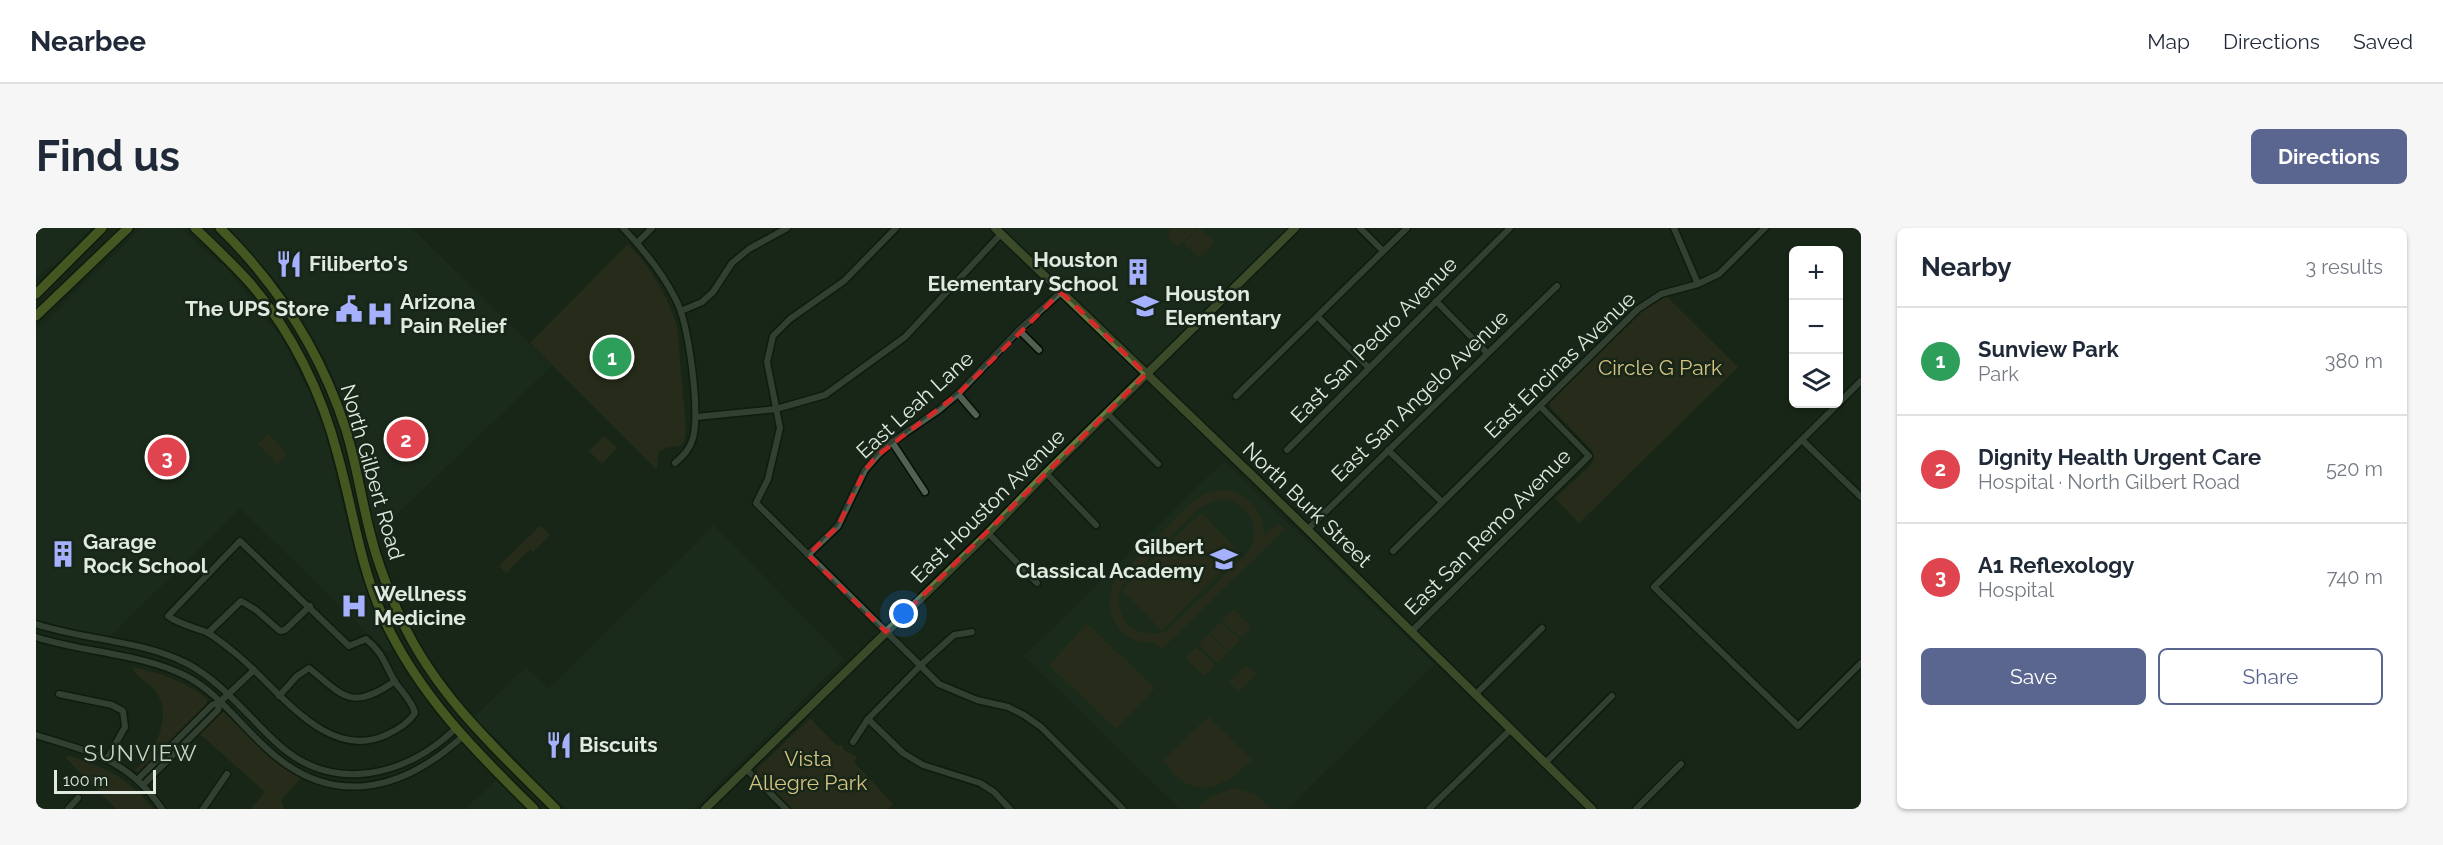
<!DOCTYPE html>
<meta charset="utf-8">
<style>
:root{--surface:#fff;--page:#f6f6f7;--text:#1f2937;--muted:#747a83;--line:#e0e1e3;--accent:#5b6690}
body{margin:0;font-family:Raleway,sans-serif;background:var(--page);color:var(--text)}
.controls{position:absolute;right:18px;top:18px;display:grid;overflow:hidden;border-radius:9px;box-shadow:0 2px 4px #0004}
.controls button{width:54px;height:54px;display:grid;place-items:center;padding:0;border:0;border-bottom:2px solid var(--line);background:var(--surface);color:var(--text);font:30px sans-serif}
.scale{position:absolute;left:18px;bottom:15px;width:102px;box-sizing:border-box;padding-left:6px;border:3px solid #e0eae0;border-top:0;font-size:16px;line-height:21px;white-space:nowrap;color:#e0eae0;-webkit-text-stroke:4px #172618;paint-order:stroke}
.you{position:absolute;left:868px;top:386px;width:21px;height:21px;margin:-15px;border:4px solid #fff;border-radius:50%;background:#1a73e8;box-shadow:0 0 0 9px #1a73e833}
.badge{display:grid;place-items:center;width:39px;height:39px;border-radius:50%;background:var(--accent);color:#fff;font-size:20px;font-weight:700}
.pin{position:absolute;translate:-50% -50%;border:3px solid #fff;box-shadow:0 2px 6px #0006}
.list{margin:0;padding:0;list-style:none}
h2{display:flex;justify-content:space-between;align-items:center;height:78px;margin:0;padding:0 24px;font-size:26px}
h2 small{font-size:20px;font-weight:400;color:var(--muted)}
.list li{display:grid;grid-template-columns:39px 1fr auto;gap:18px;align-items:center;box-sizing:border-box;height:108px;padding:0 24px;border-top:2px solid var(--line)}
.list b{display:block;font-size:22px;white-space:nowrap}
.list p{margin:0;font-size:20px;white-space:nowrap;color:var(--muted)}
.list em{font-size:20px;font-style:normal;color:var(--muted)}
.actions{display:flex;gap:12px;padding:18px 24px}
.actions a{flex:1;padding:14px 0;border:2px solid var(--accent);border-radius:9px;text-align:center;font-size:21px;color:var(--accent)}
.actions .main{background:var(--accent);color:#fff}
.icon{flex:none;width:33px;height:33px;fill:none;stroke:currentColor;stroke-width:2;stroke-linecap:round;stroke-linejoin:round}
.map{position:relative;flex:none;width:1825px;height:581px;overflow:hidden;border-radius:9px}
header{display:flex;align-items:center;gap:36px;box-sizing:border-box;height:84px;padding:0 30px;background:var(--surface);border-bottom:2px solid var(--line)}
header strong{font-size:28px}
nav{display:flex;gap:33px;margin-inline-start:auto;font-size:21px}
.intro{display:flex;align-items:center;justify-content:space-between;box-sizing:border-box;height:144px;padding:0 36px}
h1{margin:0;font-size:42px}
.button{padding:15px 27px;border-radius:9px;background:var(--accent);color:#fff;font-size:21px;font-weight:700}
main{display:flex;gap:36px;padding:0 36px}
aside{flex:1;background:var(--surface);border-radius:9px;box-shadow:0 2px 4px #0004}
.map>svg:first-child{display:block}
.built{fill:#1d311f}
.green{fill:#3b341d;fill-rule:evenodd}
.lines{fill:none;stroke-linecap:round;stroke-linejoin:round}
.street-casing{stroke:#030f04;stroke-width:9}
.secondary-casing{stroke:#030f04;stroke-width:11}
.primary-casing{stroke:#030f04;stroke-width:12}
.street{stroke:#506051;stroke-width:6}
.secondary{stroke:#66793e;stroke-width:8}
.primary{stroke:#7b922b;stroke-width:9}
.marked{fill:none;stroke:#d62828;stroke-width:4.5;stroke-dasharray:12 8;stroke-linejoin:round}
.labels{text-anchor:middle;stroke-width:5;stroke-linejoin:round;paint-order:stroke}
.poi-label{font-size:21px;font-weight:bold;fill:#e0eae0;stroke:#172618;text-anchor:start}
.street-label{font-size:21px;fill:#e0eae0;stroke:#172618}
.park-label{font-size:21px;fill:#d6c482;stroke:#172618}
.neighbourhood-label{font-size:22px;letter-spacing:1.5px;fill:#c5d8c6;stroke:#172618}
</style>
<header>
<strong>Nearbee</strong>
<nav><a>Map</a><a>Directions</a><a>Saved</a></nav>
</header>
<div class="intro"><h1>Find us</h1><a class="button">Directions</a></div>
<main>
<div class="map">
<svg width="1825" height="581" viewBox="0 0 1825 581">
<rect width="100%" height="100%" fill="#172618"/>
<g class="built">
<polygon points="0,0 55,0 24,32 0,50"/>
<polygon points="105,0 145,0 168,23 191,40 229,92 244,107 274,165 289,204 321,336 341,391 357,422 351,424 204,280 73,410 41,404 0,392 0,103"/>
<polygon points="192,0 376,0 516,138 339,307 319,213 306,171 289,131 266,89 241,54"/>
<polygon points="959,0 1259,0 1110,146"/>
<polygon points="1188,233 1398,436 1252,581 1144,581 988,428"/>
<polygon points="678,297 808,431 657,581 532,581 515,569 477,527 438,489 490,439 513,461"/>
<polygon points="460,552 489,581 429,581"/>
</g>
<g class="green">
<polygon points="1132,0 1157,0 1159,2 1142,19 1132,9 1134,2"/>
<polygon points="1163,0 1179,14 1163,30 1148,15"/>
<path d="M 592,16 C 612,35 633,71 641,98 L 650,202 L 648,214 L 644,218 L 629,220 L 622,225 L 621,242 L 494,115 Z"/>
<polygon points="1630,68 1702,139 1543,295 1519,270 1555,237 1558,231 1556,222 1514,179 1514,173 1605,83"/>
<polygon points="232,206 251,226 241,236 222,216"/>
<polygon points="568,208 581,220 566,236 553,223"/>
<path d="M 1188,262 C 1213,265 1228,283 1228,309 L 1242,295 L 1249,301 L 1126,421 L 1120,415 C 1085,417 1063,384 1079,353 L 1157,273 L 1168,266 ZM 1189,272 C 1215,276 1227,303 1211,325 L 1132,402 C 1101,417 1072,387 1087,356 L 1163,281 L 1177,273 Z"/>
<polygon points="1165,285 1204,325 1126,403 1086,362"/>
<polygon points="503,299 506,299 514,307 497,324 494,321 470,345 463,338"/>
<polygon points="1197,381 1216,399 1205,410 1186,392"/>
<polygon points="1185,394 1204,412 1193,423 1174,405"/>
<polygon points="1051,396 1119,460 1080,501 1013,437"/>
<polygon points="1173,406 1192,424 1181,435 1162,417"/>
<polygon points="1160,419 1179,437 1168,448 1150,430"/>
<polygon points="1210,437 1220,446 1203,464 1193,454"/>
<path d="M 96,439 C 123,445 150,453 172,472 C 167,487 119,529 105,543 L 101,544 L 99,542 C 120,522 141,484 115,458 C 107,451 100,449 96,439 Z"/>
<polygon points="184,484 188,484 240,534 265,550 245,572 248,581 215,581 229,564 163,505"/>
<polygon points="774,490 800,517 806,517 808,522 821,529 818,534 857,576 852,581 756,581 723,547 721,543 722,540"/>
<path d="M 1171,490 L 1174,490 L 1216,532 C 1197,549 1174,570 1148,554 C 1140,549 1133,539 1127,533 Z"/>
<path d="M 35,528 C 75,543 89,547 117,581 L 80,581 L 29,529 Z"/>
<polygon points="1196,560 1220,566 1235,581 1161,581 1171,571"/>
</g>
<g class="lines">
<defs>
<g id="street">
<path d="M 587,0 C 607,21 626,44 639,70 C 653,94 664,183 657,210 C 654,221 648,227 639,235"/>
<polyline points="860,0 808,53 754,91 737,108 731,134 744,200 732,251 720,275 903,456 941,472 972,479 988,487 1005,499 1087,581"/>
<polyline points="1324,0 1347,23"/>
<polyline points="1638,0 1662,56"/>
<polyline points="601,15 616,0"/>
<polyline points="1400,73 1451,125"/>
<polyline points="645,83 666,74 677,64 696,35 713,21 751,0"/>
<polyline points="1282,89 1333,140"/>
<polyline points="983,102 1003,122"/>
<polyline points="1825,153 1618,359 1762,498 1825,435"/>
<polyline points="922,166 940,187"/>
<polyline points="1200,168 1371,0"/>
<polyline points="1071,185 1122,236"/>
<polyline points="660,189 740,181 789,167 869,109 965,6"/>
<polyline points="1766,212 1825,269"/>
<polyline points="856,214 889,264"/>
<polyline points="1251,222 1474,0"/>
<polyline points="1352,222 1406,274"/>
<polyline points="1010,245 1060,297"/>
<polyline points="1271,302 1521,58"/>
<polyline points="952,305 1001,355"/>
<path d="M 204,313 L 313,418 L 330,411 C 348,426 348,435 359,454 C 366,464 376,473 379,485 C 372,496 361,502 350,507 C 289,535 240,457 199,425 C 190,418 180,409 170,404 C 157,399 143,396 132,388 Z"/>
<polyline points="1357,323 1602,81 1625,66 1662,56 1683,46 1729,0"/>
<polyline points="772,327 802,298 829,242 842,227 856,214 903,182 922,166 983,102 1025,64"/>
<path d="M 0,396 C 48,412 104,412 150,435 C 187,454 213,490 243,517 C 298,566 370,548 419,501"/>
<polyline points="1375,404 1553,228 1504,178"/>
<polyline points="172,405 205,373 220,382 244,403 249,402 274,378"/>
<path d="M 0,409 C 49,425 104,425 150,448 C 181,464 203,495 228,518 C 293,581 364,565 426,509"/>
<polyline points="23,466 76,477 87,483 89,499 71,531"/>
<polyline points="1439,467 1506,400"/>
<path d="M 243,468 L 261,448 L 273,440 C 308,469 316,483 359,453"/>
<polyline points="832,491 867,525 887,537 944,555 958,564 974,581"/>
<path d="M 0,507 C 54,524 92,531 126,581"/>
<polyline points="817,514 832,491 887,435 918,407 936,404"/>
<polyline points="1509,535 1576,468"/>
<polyline points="710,541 750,581"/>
<polyline points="102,551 176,477 184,474 218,442"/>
<polyline points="107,557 182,482 184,474"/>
<polyline points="32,581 42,570"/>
<polyline points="167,581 191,546"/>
<polyline points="1393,581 1474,502"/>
<polyline points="1600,581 1645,536"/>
</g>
<g id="secondary">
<polyline points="959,0 1220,251 1556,581"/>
<polyline points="669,581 952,305 1010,245 1259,0"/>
</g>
<g id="primary">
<path d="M 159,0 C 178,18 197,36 214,55 C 256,104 286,165 302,228 C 317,282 324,337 347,389 C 382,466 439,523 498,581"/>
<path d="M 184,0 C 242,57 285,124 310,202 C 321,238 326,276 336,312 C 343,340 354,366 366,393 C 401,468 462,523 520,581"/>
<polyline points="0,66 66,0"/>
<polyline points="0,88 92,0"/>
</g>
</defs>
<use href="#street" class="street-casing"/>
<use href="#secondary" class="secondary-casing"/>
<use href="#primary" class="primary-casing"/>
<use href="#street" class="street"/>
<use href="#secondary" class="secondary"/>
<use href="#primary" class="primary"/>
</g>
<path d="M0 0H1825V581H0ZM 1025,64 L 1110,146 L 850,404 L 772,327 L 802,298 L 829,242 L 842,227 L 922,166 Z" fill="#172618" fill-opacity=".55" fill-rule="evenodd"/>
<path class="marked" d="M 1025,64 L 1110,146 L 850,404 L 772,327 L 802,298 L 829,242 L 842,227 L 922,166 Z"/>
<defs>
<symbol id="restaurant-bare" viewBox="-9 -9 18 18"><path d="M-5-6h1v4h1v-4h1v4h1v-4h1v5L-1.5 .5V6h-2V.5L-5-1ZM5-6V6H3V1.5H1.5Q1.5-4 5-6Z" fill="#a5b1fc" stroke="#172618" stroke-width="2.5" paint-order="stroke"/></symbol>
<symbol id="building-bare" viewBox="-9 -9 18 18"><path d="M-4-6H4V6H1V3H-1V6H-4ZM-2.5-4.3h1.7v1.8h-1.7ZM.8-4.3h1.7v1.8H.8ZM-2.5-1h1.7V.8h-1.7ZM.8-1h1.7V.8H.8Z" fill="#a5b1fc" stroke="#172618" stroke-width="2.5" paint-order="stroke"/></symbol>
<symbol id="school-bare" viewBox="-9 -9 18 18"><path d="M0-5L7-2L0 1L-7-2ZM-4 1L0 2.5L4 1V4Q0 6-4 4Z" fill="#a5b1fc" stroke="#172618" stroke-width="2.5" paint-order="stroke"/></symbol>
<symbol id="civic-bare" viewBox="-9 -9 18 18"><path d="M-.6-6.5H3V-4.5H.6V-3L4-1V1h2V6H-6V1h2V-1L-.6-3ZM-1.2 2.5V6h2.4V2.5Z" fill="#a5b1fc" stroke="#172618" stroke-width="2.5" paint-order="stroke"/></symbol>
<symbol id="hospital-bare" viewBox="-9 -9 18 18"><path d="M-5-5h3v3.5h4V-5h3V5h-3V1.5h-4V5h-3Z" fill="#a5b1fc" stroke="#172618" stroke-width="2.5" paint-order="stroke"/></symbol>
</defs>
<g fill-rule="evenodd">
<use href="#restaurant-bare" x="234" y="17" width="38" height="38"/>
<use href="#building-bare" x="1083" y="25" width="38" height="38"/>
<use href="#school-bare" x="1090" y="59" width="38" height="38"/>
<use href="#civic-bare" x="294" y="62" width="38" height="38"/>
<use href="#hospital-bare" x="325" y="67" width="38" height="38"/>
<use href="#building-bare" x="8" y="307" width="38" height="38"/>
<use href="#school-bare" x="1169" y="312" width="38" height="38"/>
<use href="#hospital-bare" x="299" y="359" width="38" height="38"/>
<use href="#restaurant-bare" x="504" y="498" width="38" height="38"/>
</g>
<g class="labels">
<g class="poi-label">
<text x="1082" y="39" text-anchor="end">Houston<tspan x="1082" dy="24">Elementary School</tspan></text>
<text x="273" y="43">Filiberto's</text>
<text x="1129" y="73">Houston<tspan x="1129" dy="24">Elementary</tspan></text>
<text x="364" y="81">Arizona<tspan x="364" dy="24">Pain Relief</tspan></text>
<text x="293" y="88" text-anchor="end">The UPS Store</text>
<text x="47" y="321">Garage<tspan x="47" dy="24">Rock School</tspan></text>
<text x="1168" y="326" text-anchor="end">Gilbert<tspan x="1168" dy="24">Classical Academy</tspan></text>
<text x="338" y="373">Wellness<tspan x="338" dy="24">Medicine</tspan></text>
<text x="543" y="524">Biscuits</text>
</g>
<g class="street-label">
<text transform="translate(1338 112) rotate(-45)" y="7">East San Pedro Avenue</text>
<text transform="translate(1524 137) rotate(-44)" y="7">East Encinas Avenue</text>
<text transform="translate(1384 168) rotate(-44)" y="7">East San Angelo Avenue</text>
<text transform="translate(879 177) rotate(-42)" y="7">East Leah Lane</text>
<text transform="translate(336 244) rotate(74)" y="7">North Gilbert Road</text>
<text transform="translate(1271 277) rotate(44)" y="7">North Burk Street</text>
<text transform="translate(952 278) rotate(-45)" y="7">East Houston Avenue</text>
<text transform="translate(1452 304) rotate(-45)" y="7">East San Remo Avenue</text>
</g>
<g class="park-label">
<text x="1624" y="147">Circle G Park</text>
<text x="772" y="538">Vista<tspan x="772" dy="24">Allegre Park</tspan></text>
</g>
<g class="neighbourhood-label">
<text x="105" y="533">SUNVIEW</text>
</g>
</g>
</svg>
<div class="controls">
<button>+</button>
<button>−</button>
<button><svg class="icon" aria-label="layers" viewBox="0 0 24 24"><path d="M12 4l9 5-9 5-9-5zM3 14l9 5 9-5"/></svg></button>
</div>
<div class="scale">100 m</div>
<div class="you"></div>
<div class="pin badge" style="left:576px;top:129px;background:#2e9e5b">1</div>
<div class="pin badge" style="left:370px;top:211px;background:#e0444e">2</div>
<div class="pin badge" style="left:131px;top:229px;background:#e0444e">3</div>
</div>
<aside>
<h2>Nearby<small>3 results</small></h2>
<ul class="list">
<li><span class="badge" style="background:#2e9e5b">1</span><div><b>Sunview Park</b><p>Park</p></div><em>380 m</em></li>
<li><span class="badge" style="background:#e0444e">2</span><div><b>Dignity Health Urgent Care</b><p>Hospital · North Gilbert Road</p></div><em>520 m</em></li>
<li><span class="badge" style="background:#e0444e">3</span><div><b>A1 Reflexology</b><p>Hospital</p></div><em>740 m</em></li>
</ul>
<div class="actions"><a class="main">Save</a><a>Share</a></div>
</aside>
</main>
